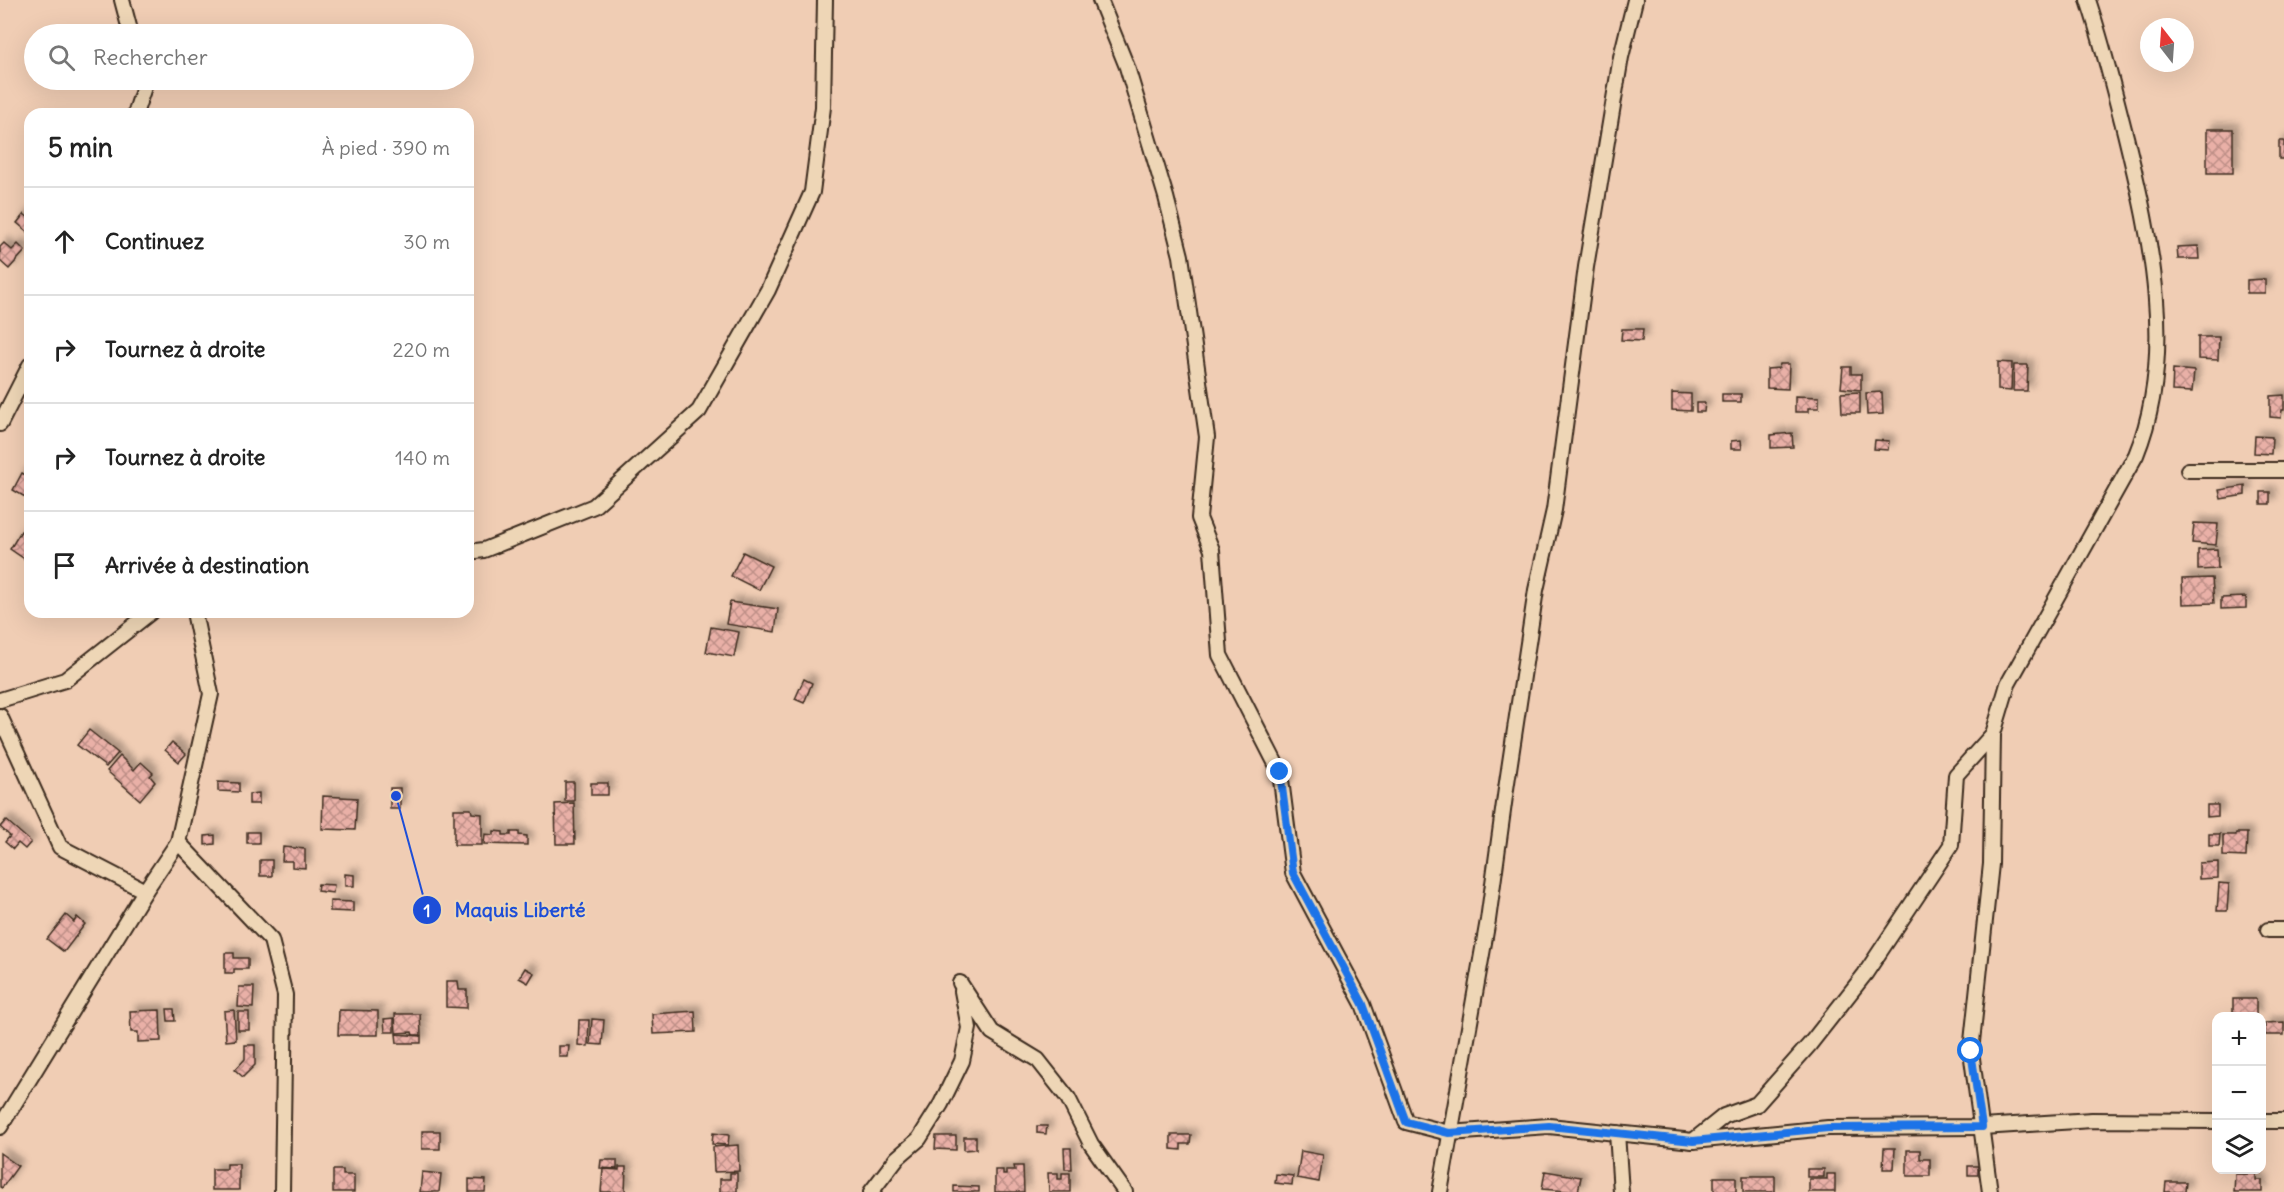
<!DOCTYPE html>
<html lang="fr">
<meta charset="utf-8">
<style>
:root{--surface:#fff;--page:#f2f2f2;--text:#222;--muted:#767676;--line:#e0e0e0}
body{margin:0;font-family:Delius,sans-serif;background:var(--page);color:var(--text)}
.controls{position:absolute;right:18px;bottom:18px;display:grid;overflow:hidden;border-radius:12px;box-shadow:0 6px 24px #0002}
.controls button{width:54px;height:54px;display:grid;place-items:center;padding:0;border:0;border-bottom:2px solid var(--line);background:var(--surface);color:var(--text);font:30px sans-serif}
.compass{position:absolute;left:2140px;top:18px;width:54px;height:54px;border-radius:50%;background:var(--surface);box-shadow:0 6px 24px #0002;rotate:343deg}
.stop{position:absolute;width:18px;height:18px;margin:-14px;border:4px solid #1a73e8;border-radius:50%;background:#fff}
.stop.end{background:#1a73e8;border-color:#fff;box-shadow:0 2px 6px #0008}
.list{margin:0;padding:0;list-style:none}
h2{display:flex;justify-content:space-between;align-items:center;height:78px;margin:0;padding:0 24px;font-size:26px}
h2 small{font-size:20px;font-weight:400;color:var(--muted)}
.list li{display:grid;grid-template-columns:39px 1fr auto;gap:18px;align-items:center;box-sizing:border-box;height:108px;padding:0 24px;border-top:2px solid var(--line)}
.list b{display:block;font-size:22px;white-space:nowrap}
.list em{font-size:20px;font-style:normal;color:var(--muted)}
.icon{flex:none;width:33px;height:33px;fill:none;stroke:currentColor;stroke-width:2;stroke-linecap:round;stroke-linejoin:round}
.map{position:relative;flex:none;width:2284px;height:1192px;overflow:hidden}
.search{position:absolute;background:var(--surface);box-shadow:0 6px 24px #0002;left:24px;top:24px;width:450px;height:66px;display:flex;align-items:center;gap:15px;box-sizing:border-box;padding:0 21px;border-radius:33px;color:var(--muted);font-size:22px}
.panel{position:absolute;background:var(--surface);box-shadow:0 6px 24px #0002;left:24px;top:108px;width:450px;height:510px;border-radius:18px}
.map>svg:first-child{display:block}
.building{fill:url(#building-cross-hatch);stroke:#3b2a1e;stroke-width:1.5;filter:url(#shadow)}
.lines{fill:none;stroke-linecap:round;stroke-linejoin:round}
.street-casing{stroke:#3b2a1e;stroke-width:18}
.street{stroke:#eed6b6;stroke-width:14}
.route{stroke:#1a73e8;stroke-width:8}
.leader{fill:none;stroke:#1d4ed8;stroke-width:2}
.callout-dot{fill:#1d4ed8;stroke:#eed6b6;stroke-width:2}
.mark-label{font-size:18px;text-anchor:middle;font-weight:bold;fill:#fff}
.callout-label{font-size:20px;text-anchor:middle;font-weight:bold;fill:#1d4ed8;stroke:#eed6b6;stroke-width:4.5;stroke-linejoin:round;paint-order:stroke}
</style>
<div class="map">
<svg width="2284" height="1192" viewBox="0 0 2284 1192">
<defs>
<pattern id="building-cross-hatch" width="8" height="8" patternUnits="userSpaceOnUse" patternTransform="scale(1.5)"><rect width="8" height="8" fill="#e9b0a7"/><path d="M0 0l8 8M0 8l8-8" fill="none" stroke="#be8f87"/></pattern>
<filter id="shadow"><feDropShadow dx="5.5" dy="-5.5" stdDeviation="3" flood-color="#0004"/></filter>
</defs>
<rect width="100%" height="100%" fill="#f0cdb4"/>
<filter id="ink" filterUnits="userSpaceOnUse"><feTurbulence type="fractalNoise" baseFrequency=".0167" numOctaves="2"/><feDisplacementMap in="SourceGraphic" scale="12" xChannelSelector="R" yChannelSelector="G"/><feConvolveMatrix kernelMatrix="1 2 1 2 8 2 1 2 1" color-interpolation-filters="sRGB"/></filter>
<g filter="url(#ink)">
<g class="building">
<rect x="2207" y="129" width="26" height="44"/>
<rect x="2279" y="141" width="5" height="18"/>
<polygon points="24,214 30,219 30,234 17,223"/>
<polygon points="4,243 12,250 18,244 25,251 9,269 0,261 0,247"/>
<polygon points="2198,246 2199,259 2178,259 2177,247"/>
<polygon points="2265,279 2265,293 2247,293 2247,280"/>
<polygon points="1622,329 1643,329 1642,341 1621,340"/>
<polygon points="2198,337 2219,337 2218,360 2198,359"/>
<polygon points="1998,362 2012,363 2011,391 1998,390"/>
<polygon points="1780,364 1789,364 1788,389 1767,388 1767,369 1779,368"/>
<polygon points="2014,365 2028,365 2027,391 2013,391"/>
<polygon points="1843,367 1851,367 1851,374 1861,374 1861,390 1841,388"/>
<polygon points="2173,369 2194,371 2192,392 2172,391"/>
<polygon points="1860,392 1860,413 1842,413 1841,393"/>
<polygon points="1882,392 1883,414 1867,415 1866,393"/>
<polygon points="1672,393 1691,394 1691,411 1672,410"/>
<rect x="1722" y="394" width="19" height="8"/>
<polygon points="2284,395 2284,410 2282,410 2281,418 2270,417 2270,396"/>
<polygon points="1795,396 1819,397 1819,408 1808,408 1808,412 1795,412"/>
<polygon points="1696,403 1705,403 1704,412 1696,412"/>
<polygon points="1792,433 1793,447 1771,448 1771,435"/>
<polygon points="2255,436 2272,437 2271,454 2254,453"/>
<polygon points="1741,440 1742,449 1731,449 1731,441"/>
<polygon points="1875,440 1889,441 1888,450 1874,449"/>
<polygon points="22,473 30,478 30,500 13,490"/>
<polygon points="2245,486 2245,495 2221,499 2219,490"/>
<rect x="2261" y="492" width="9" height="12"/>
<polygon points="2194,523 2218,524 2216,545 2192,543"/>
<polygon points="21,531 30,535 28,547 30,548 30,555 26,560 10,549"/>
<polygon points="2217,549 2218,569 2198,570 2198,550"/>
<polygon points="743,552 771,566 759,590 731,576"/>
<polygon points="2212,578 2214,603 2183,604 2182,579"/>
<polygon points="2246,597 2246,608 2221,609 2221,598"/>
<polygon points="730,602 778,609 775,632 726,624"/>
<polygon points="711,627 739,632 734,657 706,652"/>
<polygon points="804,679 812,683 804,703 795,699"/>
<polygon points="89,730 118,753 106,767 77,745"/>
<polygon points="172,742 186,754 179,762 165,750"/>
<polygon points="120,756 134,770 141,762 153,773 150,776 155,782 140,800 107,771"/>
<polygon points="218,782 239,783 239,792 218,791"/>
<rect x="565" y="782" width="9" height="19"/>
<rect x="591" y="783" width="17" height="12"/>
<rect x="390" y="788" width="10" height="21"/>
<polygon points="259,793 259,804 249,804 249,794"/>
<polygon points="323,796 357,798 355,830 322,829"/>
<polygon points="574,803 575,844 556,844 555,804"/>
<polygon points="2207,805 2218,805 2218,816 2207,817"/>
<polygon points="454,809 471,809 472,813 482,814 482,845 454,845"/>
<polygon points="6,820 31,842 25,849 18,843 13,849 5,842 10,836 0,827"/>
<polygon points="494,831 503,832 503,835 511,835 511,832 519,832 519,835 527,836 527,845 484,844 485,834 494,835"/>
<rect x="247" y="832" width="12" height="11"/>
<polygon points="2236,833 2247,833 2246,857 2223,856 2223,835 2236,835"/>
<polygon points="2209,834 2220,834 2219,846 2209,846"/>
<polygon points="215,835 215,844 205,845 205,836"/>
<polygon points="283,847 305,849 305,868 292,867 292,861 282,861"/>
<rect x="260" y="860" width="12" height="16"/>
<polygon points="2218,862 2218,878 2199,879 2199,863"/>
<polygon points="345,874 354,875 354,886 345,886"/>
<polygon points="2219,883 2229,884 2227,911 2217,911"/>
<polygon points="318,884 334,885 333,893 317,891"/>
<polygon points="330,901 353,902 353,912 330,911"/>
<polygon points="66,915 74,922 77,917 85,924 64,952 47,939"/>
<polygon points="225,953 234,953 234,958 248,958 248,969 234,969 234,973 225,973"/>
<polygon points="525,968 534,973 528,983 519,978"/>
<polygon points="446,981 458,981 459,990 467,990 467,1008 446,1007"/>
<polygon points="239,987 254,987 253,1008 238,1007"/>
<rect x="2233" y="999" width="23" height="17"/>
<polygon points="167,1009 174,1009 175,1021 168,1021"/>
<polygon points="160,1010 161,1041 138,1042 138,1032 131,1032 130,1011"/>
<polygon points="234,1010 236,1040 226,1041 224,1011"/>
<polygon points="339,1010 378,1011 378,1035 338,1035"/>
<polygon points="695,1011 696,1032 653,1034 652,1014"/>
<rect x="238" y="1012" width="11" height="18"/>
<polygon points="395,1014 420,1014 421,1035 413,1035 412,1032 396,1033"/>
<polygon points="394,1018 394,1032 385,1032 384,1019"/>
<polygon points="592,1019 604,1020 602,1045 590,1044"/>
<polygon points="579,1020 589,1020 588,1046 578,1045"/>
<polygon points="2284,1022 2284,1035 2265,1035 2265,1023"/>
<polygon points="396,1034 421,1036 421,1043 397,1043"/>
<polygon points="245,1045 255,1045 255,1065 243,1077 235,1070 245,1059"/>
<polygon points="559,1046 569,1046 568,1057 559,1057"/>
<polygon points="1037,1126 1047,1126 1046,1134 1037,1133"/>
<rect x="422" y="1131" width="18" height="18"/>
<polygon points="713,1133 729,1135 728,1145 712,1144"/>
<polygon points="1171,1135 1191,1135 1190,1144 1181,1144 1181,1150 1171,1149"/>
<polygon points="936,1136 956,1136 956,1150 935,1149"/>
<polygon points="964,1137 976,1137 976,1149 964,1150"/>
<polygon points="738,1145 739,1171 714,1172 713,1147"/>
<polygon points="1064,1148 1071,1148 1072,1169 1065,1169"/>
<polygon points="1884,1148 1895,1148 1894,1169 1883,1169"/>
<polygon points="1907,1150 1920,1150 1920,1159 1930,1159 1930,1176 1907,1176"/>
<polygon points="1301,1151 1323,1155 1319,1182 1297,1178"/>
<polygon points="0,1153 18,1166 2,1188 0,1187"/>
<polygon points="601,1160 617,1160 617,1169 600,1168"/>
<polygon points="227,1164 239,1164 239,1190 212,1190 212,1169 227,1169"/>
<polygon points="1014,1166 1023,1166 1024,1192 995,1192 995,1170 1003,1170 1003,1175 1006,1175 1006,1170 1015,1170"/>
<rect x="1968" y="1166" width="10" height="9"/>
<polygon points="619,1167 626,1167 625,1192 601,1192 603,1169 619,1170"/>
<rect x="1807" y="1169" width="17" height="8"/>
<polygon points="333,1170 343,1170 343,1175 354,1175 354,1192 333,1192"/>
<polygon points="1545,1171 1581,1177 1578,1192 1542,1189"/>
<polygon points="422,1172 441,1174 439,1192 420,1192"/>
<polygon points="730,1173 737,1173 737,1192 720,1192 720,1179 730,1179"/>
<polygon points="1048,1173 1058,1173 1058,1179 1062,1179 1062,1173 1070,1173 1070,1192 1049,1192"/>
<polygon points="1276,1174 1293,1176 1292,1185 1275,1183"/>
<polygon points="1827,1174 1835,1174 1835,1192 1809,1192 1809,1179 1827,1179"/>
<polygon points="2235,1174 2256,1174 2256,1180 2262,1180 2262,1192 2234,1192"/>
<rect x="1743" y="1176" width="32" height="16"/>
<rect x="1714" y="1177" width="22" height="15"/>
<polygon points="469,1179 486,1180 485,1192 469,1192"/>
<polygon points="2166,1182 2186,1182 2185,1192 2165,1192"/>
<polygon points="954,1186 979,1187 979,1192 954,1192"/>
</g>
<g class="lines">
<defs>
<g id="street">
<polyline points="122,0 131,34"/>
<polyline points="1100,0 1127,67 1166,197 1181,256 1207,437 1199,518 1212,550 1220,655 1280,772 1293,873 1363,1004 1406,1122 1449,1133 1549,1126 1693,1141 1828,1128 1982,1127 2092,1120 2216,1121"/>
<polyline points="135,114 145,84 143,80"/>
<polyline points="0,424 30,365"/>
<polyline points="2188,470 2284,470"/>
<polyline points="468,552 484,550 594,506 699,411 768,290 812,192 823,107 825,0"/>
<polyline points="194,612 211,694 178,842 271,940 285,995 282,1192"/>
<polyline points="0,700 65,680 151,612"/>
<polyline points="0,716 60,847 145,891"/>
<polyline points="2268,930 2284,930"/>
<polyline points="960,983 992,1032 1038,1060 1068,1098 1091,1144 1125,1192"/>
<polyline points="2262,1121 2284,1121"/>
<polyline points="0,1127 145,891 178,842"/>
<polyline points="1617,1133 1621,1192"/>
<polyline points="1693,1141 1724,1116 1757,1104 1810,1044 1865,974 1951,845 1956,775 1993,734"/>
<polyline points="871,1192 897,1158 919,1139 941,1104 962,1061 969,1028 962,991"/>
<polyline points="1440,1192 1488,920 1506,789 1536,590 1554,510 1586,267 1621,57 1635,0"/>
<path d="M 1990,1192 L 1971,1051 L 1991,864 L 1993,734 L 2008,684 L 2136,455 C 2177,354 2151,239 2126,137 C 2114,90 2103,45 2088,0"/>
</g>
</defs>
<use href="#street" class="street-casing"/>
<use href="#street" class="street"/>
</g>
</g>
<g class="lines" filter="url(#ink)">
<polyline class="route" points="1280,772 1293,873 1363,1004 1406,1122 1449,1133 1549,1126 1693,1141 1828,1128 1982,1127 1971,1051"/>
</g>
<path class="leader" d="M396 796L427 910"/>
<g class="callout-dot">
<circle cx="396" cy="796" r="6"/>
<circle cx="427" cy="910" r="15"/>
</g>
<g class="mark-label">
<text x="427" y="917">1</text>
</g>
<g class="callout-label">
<text x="520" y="917">Maquis Liberté</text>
</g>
</svg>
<div class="controls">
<button>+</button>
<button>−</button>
<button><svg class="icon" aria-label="layers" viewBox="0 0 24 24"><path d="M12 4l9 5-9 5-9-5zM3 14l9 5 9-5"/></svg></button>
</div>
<svg class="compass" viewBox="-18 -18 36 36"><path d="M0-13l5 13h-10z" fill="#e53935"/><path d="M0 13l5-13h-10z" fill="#767676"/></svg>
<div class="stop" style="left:1971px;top:1051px"></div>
<div class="stop end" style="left:1280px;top:772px"></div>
<div class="search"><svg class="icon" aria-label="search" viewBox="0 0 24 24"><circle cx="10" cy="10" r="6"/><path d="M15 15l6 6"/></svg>Rechercher</div>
<section class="panel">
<h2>5 min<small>À pied · 390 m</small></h2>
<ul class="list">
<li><svg class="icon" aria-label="ahead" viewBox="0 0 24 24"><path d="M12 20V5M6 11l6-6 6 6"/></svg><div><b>Continuez</b></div><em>30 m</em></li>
<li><svg class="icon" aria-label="right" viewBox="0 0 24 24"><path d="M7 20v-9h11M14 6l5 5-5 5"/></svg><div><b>Tournez à droite</b></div><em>220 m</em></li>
<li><svg class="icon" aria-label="right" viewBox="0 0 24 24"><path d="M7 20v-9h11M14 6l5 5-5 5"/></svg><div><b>Tournez à droite</b></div><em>140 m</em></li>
<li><svg class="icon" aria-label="arrive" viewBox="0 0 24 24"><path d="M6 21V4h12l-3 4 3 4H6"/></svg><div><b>Arrivée à destination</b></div></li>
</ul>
</section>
</div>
